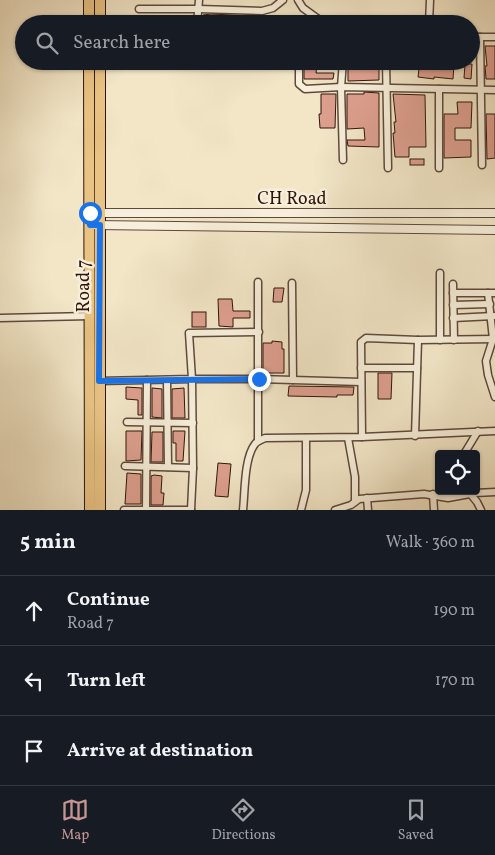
<!DOCTYPE html>
<meta charset="utf-8">
<style>
:root{--surface:#171b24;--page:#242831;--text:#f1f3f6;--muted:#9ea1a6;--line:#363941;--accent:#c59692}
body{margin:0;font-family:Vollkorn,serif;background:var(--page);color:var(--text)}
.controls{position:absolute;right:15px;bottom:15px;display:grid;overflow:hidden;border-radius:5px;box-shadow:0 1px 4px #0004}
.controls button{width:45px;height:45px;display:grid;place-items:center;padding:0;border:0;border-bottom:1px solid var(--line);background:var(--surface);color:var(--text);font:25px sans-serif}
.stop{position:absolute;width:15px;height:15px;margin:-11px;border:4px solid #1a73e8;border-radius:50%;background:#fff}
.stop.end{background:#1a73e8;border-color:#fff;box-shadow:0 1px 5px #0008}
.list{margin:0;padding:0;list-style:none}
h2{display:flex;justify-content:space-between;align-items:center;height:65px;margin:0;padding:0 20px;font-size:21px}
h2 small{font-size:16px;font-weight:400;color:var(--muted)}
.list li{display:grid;grid-template-columns:32px 1fr auto;gap:15px;align-items:center;box-sizing:border-box;height:70px;padding:0 20px;border-top:1px solid var(--line)}
.list b{display:block;font-size:19px;white-space:nowrap}
.list p{margin:0;font-size:16px;white-space:nowrap;color:var(--muted)}
.list em{font-size:16px;font-style:normal;color:var(--muted)}
.icon{flex:none;width:28px;height:28px;fill:none;stroke:currentColor;stroke-width:2;stroke-linecap:round;stroke-linejoin:round}
.map{position:relative;flex:none;width:495px;height:510px;overflow:hidden}
.search{position:absolute;background:var(--surface);box-shadow:0 1px 4px #0004;left:15px;right:15px;top:15px;height:55px;display:flex;align-items:center;gap:12px;box-sizing:border-box;padding:0 18px;border-radius:28px;color:var(--muted);font-size:19px}
.sheet{height:275px;background:var(--surface)}
nav{display:flex;justify-content:space-around;align-items:center;box-sizing:border-box;height:70px;border-top:1px solid var(--line);background:var(--surface);font-size:14px;color:var(--muted)}
nav a{display:grid;justify-items:center;gap:2px}
nav .on{color:var(--accent)}
.map>svg:first-child{display:block}
.building{fill:#dd9f8e;stroke:#2e150b}
.lines{fill:none;stroke-linecap:round;stroke-linejoin:round}
.minor-casing{stroke:#5f493a;stroke-width:9}
.tertiary-casing{stroke:#5f493a;stroke-width:10}
.primary-casing{stroke:#2e150b;stroke-width:12}
.minor{stroke:#f7efdb;stroke-width:6}
.tertiary{stroke:#f7efdb;stroke-width:8}
.primary{stroke:#e9c384;stroke-width:10}
.route{stroke:#1a73e8;stroke-width:6}
.labels{text-anchor:middle;stroke-width:5;stroke-linejoin:round;paint-order:stroke}
.street-label{font-size:18px;fill:#2e150b;stroke:#f7efdb}
</style>
<div class="map">
<svg width="495" height="510" viewBox="0 0 495 510">
<rect width="100%" height="100%" fill="#f2e6c7"/>
<filter id="stains"><feTurbulence type="fractalNoise" baseFrequency=".004" numOctaves="4"/><feColorMatrix values="0 0 0 0 .2 0 0 0 0 .09 0 0 0 0 .02 0 0 0 .5 -.17"/></filter>
<radialGradient id="worn" r=".72"><stop offset=".6" stop-color="#630" stop-opacity="0"/><stop offset="1" stop-color="#630" stop-opacity=".3"/></radialGradient>
<g class="building">
<polygon points="211,14 253,16 252,24 202,24 203,15"/>
<polygon points="485,46 495,46 495,79 486,79 485,66 487,66"/>
<polygon points="348,61 379,64 379,80 348,81"/>
<polygon points="420,61 446,61 446,64 454,64 453,79 434,77 434,79 418,77"/>
<polygon points="465,64 472,64 471,79 464,78"/>
<polygon points="304,65 317,65 316,73 334,73 333,79 304,79"/>
<polygon points="364,92 379,93 379,147 348,146 347,140 365,140 364,128 347,129 347,94 364,94"/>
<polygon points="321,94 336,94 335,128 320,128 319,114 321,114"/>
<polygon points="393,94 425,95 426,147 409,147 409,157 395,157 393,133 395,133 394,122 396,122"/>
<polygon points="457,102 472,102 471,128 455,128 455,140 471,140 471,157 444,158 444,114 458,114"/>
<polygon points="486,114 495,114 495,158 487,159"/>
<rect x="410" y="159" width="14" height="6"/>
<polygon points="274,288 284,288 282,302 273,302"/>
<polygon points="218,299 232,299 233,311 250,311 250,318 233,318 233,327 219,326"/>
<rect x="192" y="312" width="14" height="15"/>
<polygon points="272,341 282,342 282,349 284,349 284,373 263,373 263,343 272,343"/>
<polygon points="378,373 392,373 391,399 378,399"/>
<polygon points="289,386 354,387 353,395 337,395 337,397 288,396"/>
<polygon points="126,387 142,388 142,415 138,415 138,400 126,399"/>
<polygon points="152,388 162,389 162,418 152,417"/>
<polygon points="184,388 185,418 172,418 172,389"/>
<polygon points="126,431 142,431 141,460 126,461"/>
<polygon points="173,431 185,431 183,461 176,461 176,443 173,443"/>
<polygon points="152,432 163,432 163,462 151,462"/>
<polygon points="218,463 231,464 228,497 215,496"/>
<polygon points="127,473 141,474 141,504 125,504"/>
<polygon points="154,475 162,476 161,493 164,493 163,505 151,505 151,476"/>
</g>
<g class="lines">
<defs>
<g id="minor">
<polyline points="298,0 303,8 325,24"/>
<polyline points="139,9 199,9 262,11 273,8 283,0"/>
<polyline points="197,24 199,0"/>
<polyline points="429,24 430,0"/>
<polyline points="471,37 495,37"/>
<polyline points="480,37 482,165"/>
<polyline points="299,61 299,84 305,89 341,87 495,90"/>
<polyline points="343,61 341,87 343,160"/>
<polyline points="386,61 388,168"/>
<polyline points="439,168 439,89"/>
<polyline points="292,283 293,380"/>
<polyline points="453,284 454,340"/>
<polyline points="453,293 495,293"/>
<polyline points="488,293 493,339 486,361 488,375 495,397"/>
<polyline points="453,305 490,304"/>
<polyline points="0,318 90,316"/>
<polyline points="453,318 494,316"/>
<polyline points="440,340 440,273"/>
<polyline points="361,368 417,368"/>
<polyline points="167,380 168,467"/>
<polyline points="99,381 192,379 189,333 259,332"/>
<polyline points="127,422 193,423"/>
<polyline points="415,436 418,340"/>
<polyline points="362,437 361,342 366,338 418,340 495,339"/>
<polyline points="348,438 355,477 355,501"/>
<polyline points="258,441 258,282"/>
<polyline points="464,454 478,431"/>
<polyline points="125,466 193,468"/>
<polyline points="468,491 477,502 481,510"/>
<polyline points="433,494 434,510"/>
<polyline points="367,498 368,510"/>
<polyline points="124,510 191,510"/>
<polyline points="146,510 147,380"/>
<polyline points="191,510 193,468 192,379 259,379 361,382"/>
<path d="M 243,510 C 245,492 244,458 255,444 C 257,441 261,440 265,438 L 362,437 L 495,431"/>
<polyline points="301,510 306,490 306,438"/>
<polyline points="335,510 351,505 359,499 424,494 448,498 475,493 495,492"/>
</g>
<g id="tertiary">
<polyline points="90,213 495,213"/>
<polyline points="95,225 495,230"/>
</g>
<g id="primary">
<polyline points="89,0 89,24"/>
<polyline points="100,0 100,24"/>
<polyline points="89,61 90,510"/>
<polyline points="100,510 100,61"/>
</g>
</defs>
<use href="#minor" class="minor-casing"/>
<use href="#tertiary" class="tertiary-casing"/>
<use href="#primary" class="primary-casing"/>
<use href="#minor" class="minor"/>
<use href="#tertiary" class="tertiary"/>
<use href="#primary" class="primary"/>
</g>
<g class="lines">
<polyline class="route" points="90,213 90,225 100,225 99,381 259,379"/>
</g>
<g class="labels">
<g class="street-label">
<text x="292" y="204">CH Road</text>
<text transform="translate(83 286) rotate(-90)" y="6">Road 7</text>
</g>
</g>
<rect width="100%" height="100%" filter="url(#stains)"/>
<rect width="100%" height="100%" fill="url(#worn)"/>
</svg>
<div class="controls">
<button><svg class="icon" aria-label="locate" viewBox="0 0 24 24"><circle cx="12" cy="12" r="6"/><path d="M12 2v4M12 18v4M2 12h4M18 12h4"/></svg></button>
</div>
<div class="stop" style="left:90px;top:213px"></div>
<div class="stop end" style="left:259px;top:379px"></div>
<div class="search"><svg class="icon" aria-label="search" viewBox="0 0 24 24"><circle cx="10" cy="10" r="6"/><path d="M15 15l6 6"/></svg>Search here</div>
</div>
<section class="sheet">
<h2>5 min<small>Walk · 360 m</small></h2>
<ul class="list">
<li><svg class="icon" aria-label="ahead" viewBox="0 0 24 24"><path d="M12 20V5M6 11l6-6 6 6"/></svg><div><b>Continue</b><p>Road 7</p></div><em>190 m</em></li>
<li><svg class="icon" aria-label="left" viewBox="0 0 24 24"><path d="M17 20v-9H6M10 6l-5 5 5 5"/></svg><div><b>Turn left</b></div><em>170 m</em></li>
<li><svg class="icon" aria-label="arrive" viewBox="0 0 24 24"><path d="M6 21V4h12l-3 4 3 4H6"/></svg><div><b>Arrive at destination</b></div></li>
</ul>
</section>
<nav>
<a class="on"><svg class="icon" aria-label="map" viewBox="0 0 24 24"><path d="M3 6l6-2 6 2 6-2v14l-6 2-6-2-6 2zM9 4v14M15 6v14"/></svg>Map</a>
<a><svg class="icon" aria-label="directions" viewBox="0 0 24 24"><path d="M12 3l9 9-9 9-9-9zM9 14v-3h6M13 9l2 2-2 2"/></svg>Directions</a>
<a><svg class="icon" aria-label="saved" viewBox="0 0 24 24"><path d="M7 4h10v16l-5-4-5 4z"/></svg>Saved</a>
</nav>
